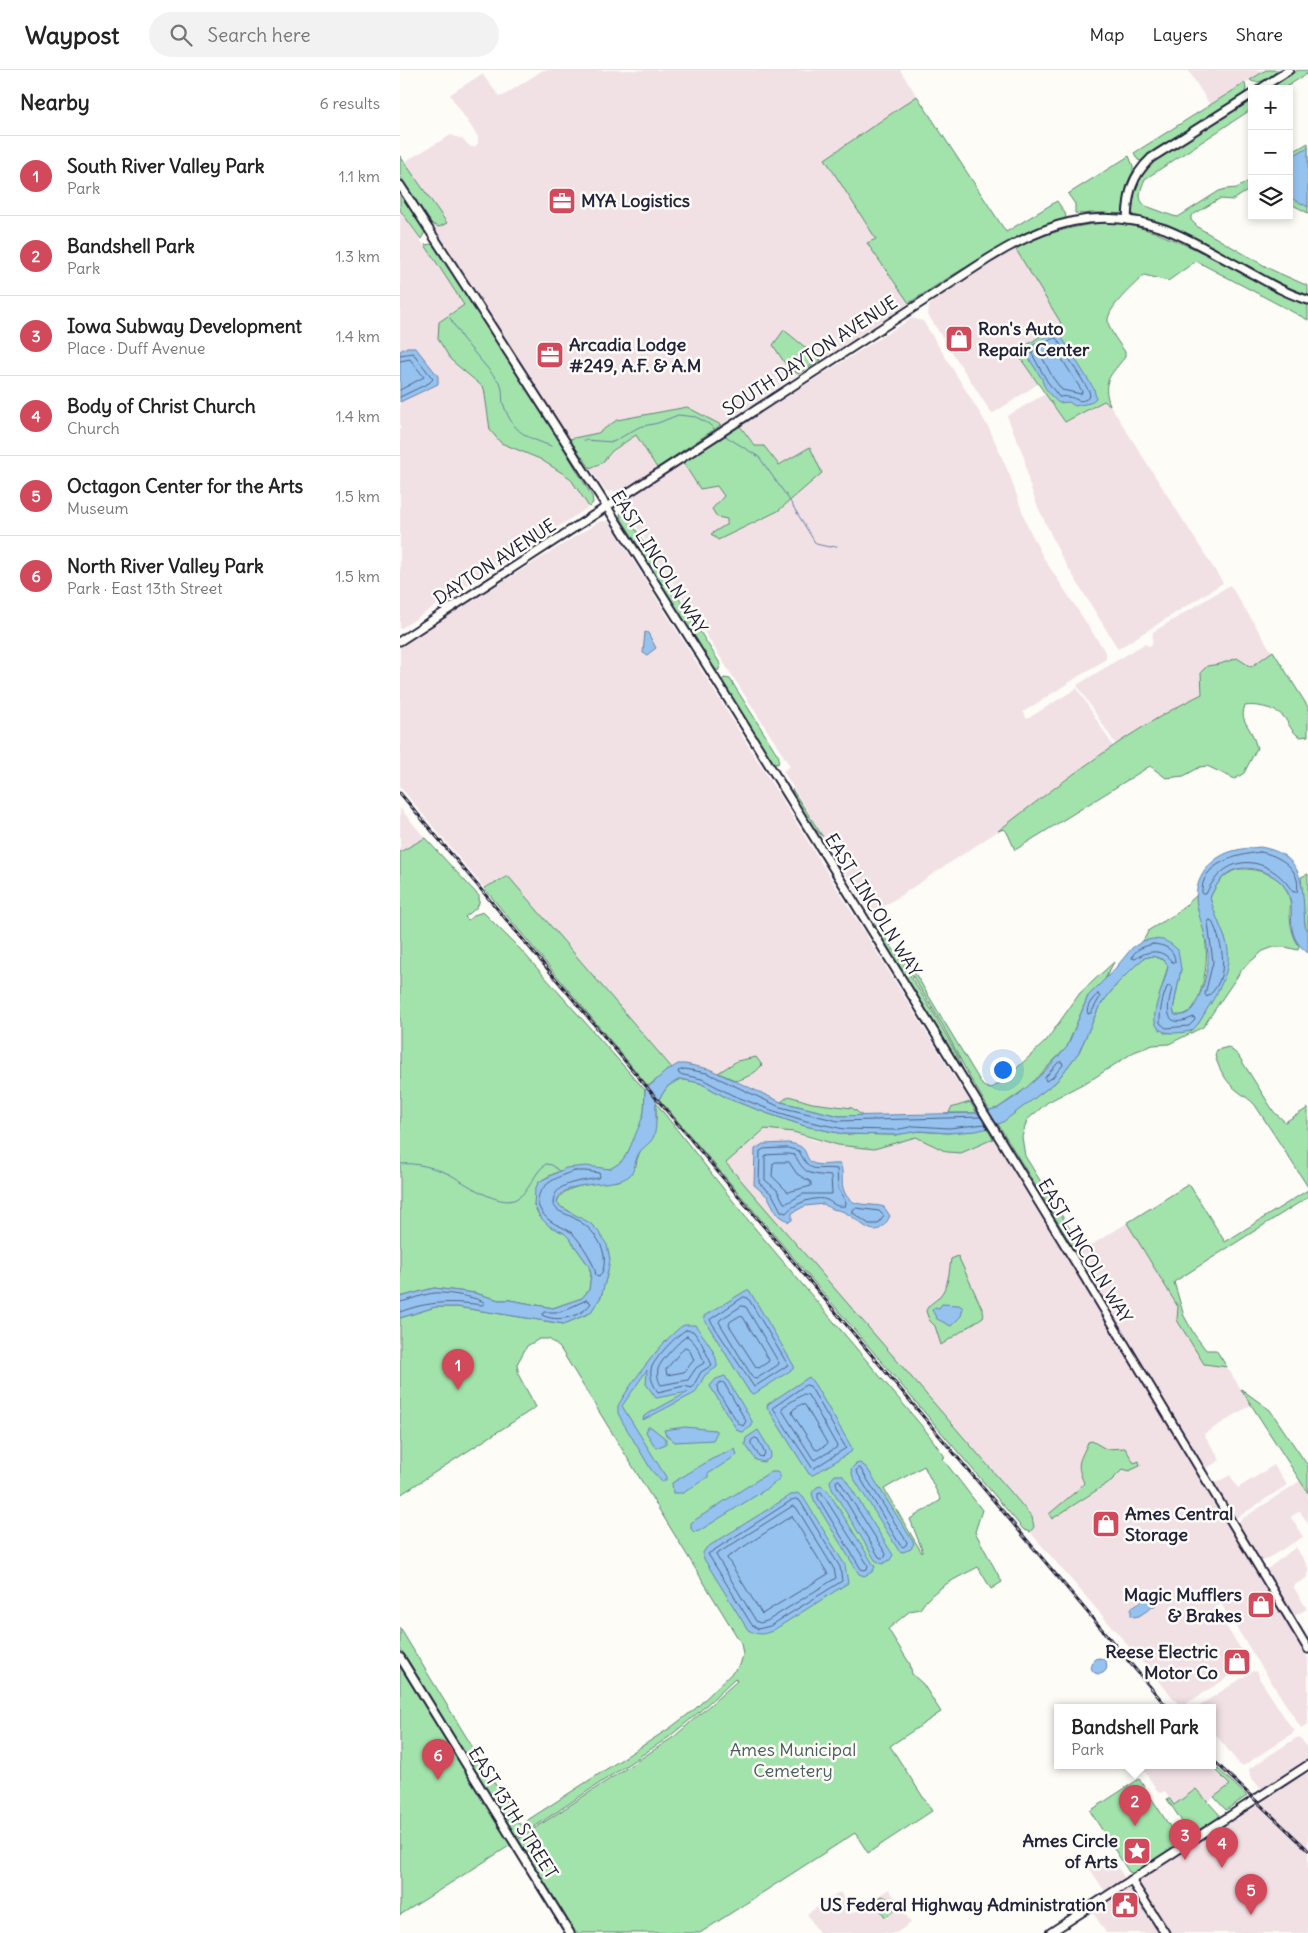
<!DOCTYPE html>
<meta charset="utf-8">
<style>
:root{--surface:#fff;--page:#f2f2f2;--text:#222;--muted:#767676;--line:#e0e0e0;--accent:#d1495b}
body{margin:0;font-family:Delius,sans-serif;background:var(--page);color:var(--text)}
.controls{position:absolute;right:15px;top:15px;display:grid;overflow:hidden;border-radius:0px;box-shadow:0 2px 8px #0003}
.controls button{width:45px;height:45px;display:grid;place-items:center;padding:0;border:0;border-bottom:1px solid var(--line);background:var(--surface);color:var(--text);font:25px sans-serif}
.you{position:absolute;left:602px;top:999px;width:18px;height:18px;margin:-12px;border:4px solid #fff;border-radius:50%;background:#1a73e8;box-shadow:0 0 0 8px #1a73e833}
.badge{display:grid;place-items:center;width:32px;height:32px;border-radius:50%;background:var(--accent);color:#fff;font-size:16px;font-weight:700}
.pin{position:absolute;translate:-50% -41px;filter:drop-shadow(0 1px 2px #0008)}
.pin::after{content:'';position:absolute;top:26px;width:18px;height:15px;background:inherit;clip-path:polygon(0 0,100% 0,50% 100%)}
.popup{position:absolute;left:654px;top:1634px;width:162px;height:65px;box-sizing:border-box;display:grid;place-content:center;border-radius:0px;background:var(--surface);filter:drop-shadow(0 1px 4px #0005);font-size:16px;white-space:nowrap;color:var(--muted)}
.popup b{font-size:19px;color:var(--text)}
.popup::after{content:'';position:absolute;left:50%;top:100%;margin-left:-10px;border:10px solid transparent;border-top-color:var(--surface)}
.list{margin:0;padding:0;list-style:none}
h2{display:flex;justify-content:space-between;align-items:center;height:65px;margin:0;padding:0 20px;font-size:21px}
h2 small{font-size:16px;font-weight:400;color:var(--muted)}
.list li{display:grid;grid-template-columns:32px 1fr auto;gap:15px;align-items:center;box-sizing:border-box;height:80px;padding:0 20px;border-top:1px solid var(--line)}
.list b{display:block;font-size:19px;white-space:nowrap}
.list p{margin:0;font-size:16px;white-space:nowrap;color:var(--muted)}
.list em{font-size:16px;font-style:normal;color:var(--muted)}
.icon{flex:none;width:28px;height:28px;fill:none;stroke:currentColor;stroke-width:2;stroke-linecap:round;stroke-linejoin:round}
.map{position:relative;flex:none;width:908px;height:1863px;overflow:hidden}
header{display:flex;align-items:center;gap:30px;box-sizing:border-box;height:70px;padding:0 25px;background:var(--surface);border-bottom:1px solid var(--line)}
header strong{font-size:24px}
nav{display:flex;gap:28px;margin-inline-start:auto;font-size:18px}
.search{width:350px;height:45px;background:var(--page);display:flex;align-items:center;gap:12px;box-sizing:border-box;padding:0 18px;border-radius:28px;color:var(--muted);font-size:19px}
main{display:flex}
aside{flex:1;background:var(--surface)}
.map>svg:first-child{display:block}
.built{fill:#f1e1e5}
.green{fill:#a2e2ab;stroke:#628273;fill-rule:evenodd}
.water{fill:#95c2ef;stroke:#6782a7}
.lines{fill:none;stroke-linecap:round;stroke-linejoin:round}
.shore{stroke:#506283;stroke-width:1}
.stream{stroke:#6782a7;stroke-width:1}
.secondary-casing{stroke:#22223b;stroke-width:11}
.secondary{stroke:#fdfcf7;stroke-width:7}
.rail-casing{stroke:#22223b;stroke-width:3}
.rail{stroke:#fdfcf7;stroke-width:1;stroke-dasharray:4;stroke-linecap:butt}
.labels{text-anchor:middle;stroke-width:5;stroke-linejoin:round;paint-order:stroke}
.poi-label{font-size:18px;font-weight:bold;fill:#22223b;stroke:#fdfcf7;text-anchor:start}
.street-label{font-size:18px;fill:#22223b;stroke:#fdfcf7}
.park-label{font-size:18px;fill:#485c5d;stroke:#fdfcf7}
</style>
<header>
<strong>Waypost</strong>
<div class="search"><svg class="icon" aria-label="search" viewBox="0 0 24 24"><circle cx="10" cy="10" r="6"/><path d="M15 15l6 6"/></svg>Search here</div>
<nav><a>Map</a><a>Layers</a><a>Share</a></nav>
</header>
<main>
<aside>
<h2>Nearby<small>6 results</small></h2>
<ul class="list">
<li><span class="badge">1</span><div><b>South River Valley Park</b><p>Park</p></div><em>1.1 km</em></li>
<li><span class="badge">2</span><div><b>Bandshell Park</b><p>Park</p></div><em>1.3 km</em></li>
<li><span class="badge">3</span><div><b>Iowa Subway Development</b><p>Place · Duff Avenue</p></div><em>1.4 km</em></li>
<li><span class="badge">4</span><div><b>Body of Christ Church</b><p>Church</p></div><em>1.4 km</em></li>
<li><span class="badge">5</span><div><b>Octagon Center for the Arts</b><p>Museum</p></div><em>1.5 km</em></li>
<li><span class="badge">6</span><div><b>North River Valley Park</b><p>Park · East 13th Street</p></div><em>1.5 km</em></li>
</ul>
</aside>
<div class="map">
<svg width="908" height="1863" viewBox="0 0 908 1863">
<rect width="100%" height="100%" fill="#fdfcf7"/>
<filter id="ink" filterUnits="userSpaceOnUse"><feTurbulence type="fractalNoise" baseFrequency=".02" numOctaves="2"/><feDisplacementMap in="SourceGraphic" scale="10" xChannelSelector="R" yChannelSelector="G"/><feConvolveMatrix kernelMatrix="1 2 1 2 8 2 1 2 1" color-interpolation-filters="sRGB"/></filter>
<g filter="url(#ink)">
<g class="built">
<polygon points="143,0 500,0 517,26 425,89 476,169 467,174 509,233 421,290 384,260 386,295 398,304 321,355 287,337 217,350 198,363 169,369 32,154 36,156 47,153 4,92 51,65 62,69 71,77 75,77 78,73 78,67 50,25 52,23 82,4 99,26 103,26"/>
<polygon points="788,0 866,0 810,35"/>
<polygon points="0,140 65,235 39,252 70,307 84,318 90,360 102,373 140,389 170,408 189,437 0,559"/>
<polygon points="615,178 662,253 617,282 638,314 592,344 528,245 529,236 537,228"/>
<polygon points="512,248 523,251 589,358 610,406 627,455 643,487 706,583 706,589 623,642 627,649 677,618 714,678 666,709 598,761 471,845 383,701 390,696 222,434 282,391 300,418 317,416 324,426 327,454 318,470 378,441 395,427 410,378 379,395 364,376 355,376 340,356"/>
<polygon points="645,324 665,352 697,334 704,331 710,335 823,513 718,579 661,486 637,435 629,413 624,387 607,346"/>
<polygon points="236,365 257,398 216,423 214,421 208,422 203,418 190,398 202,393 212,381"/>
<polygon points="200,451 208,451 211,455 570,1032 551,1038 549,1043 463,1046 452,1038 412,1033 389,1026 381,1032 337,1011 345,1008 337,991 318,1003 309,999 275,996 272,998 108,806 97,810 84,818 0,717 0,576"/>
<polygon points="830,515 872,582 851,597 837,588 820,594 807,596 801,603 802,624 716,675 677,615 744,574 749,576 752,575 753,562"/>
<polygon points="0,738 25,768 0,782"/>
<polygon points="365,1058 393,1062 414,1070 456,1077 474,1079 516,1067 526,1071 535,1077 561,1083 593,1069 719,1274 908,1588 908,1654 901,1658 821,1534 814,1538 848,1590 849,1594 781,1637 630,1462 634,1457 632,1447 610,1421 325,1093"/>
<polygon points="727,1153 778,1237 777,1250 804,1294 827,1297 851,1335 804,1364 820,1390 807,1398 804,1397 675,1185"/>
<polygon points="874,1395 887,1415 838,1447 833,1447 814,1414 830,1405 838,1418"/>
<polygon points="900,1411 908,1423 908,1454 900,1441 891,1447 903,1467 863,1491 861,1491 839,1456 839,1451"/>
<polygon points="896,1477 908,1497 908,1507 893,1516 907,1539 894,1546 866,1500"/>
<polygon points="853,1601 858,1602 859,1608 891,1657 895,1659 893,1663 843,1696 840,1695 813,1661 812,1637 797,1637"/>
<polygon points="900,1667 908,1679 908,1688 863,1718 860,1718 850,1706 849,1699 896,1668"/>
<polygon points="813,1693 818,1699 817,1701 830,1715 807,1733 796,1719 774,1735 765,1721 761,1723 758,1722 741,1695"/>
<polygon points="908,1701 908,1863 706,1863 692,1841 856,1734 857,1736 865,1731 863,1729"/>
<polygon points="693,1786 700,1798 713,1789 725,1809 705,1822 685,1791"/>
<polygon points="489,1819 511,1853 496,1863 419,1863 407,1844 440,1822 453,1843"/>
</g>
<g class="green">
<path d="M 866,0 L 880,0 C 871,5 859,17 850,10 Z"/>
<polygon points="898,0 908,0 908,3 883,19 868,19"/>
<polygon points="845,13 846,19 844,24 757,78 741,91 738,90 734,83"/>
<path d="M 517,26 L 606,162 L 657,131 L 665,143 L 666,147 L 664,151 C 644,154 627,163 610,172 C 575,190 542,212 509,233 L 467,173 L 476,169 L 425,89 Z"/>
<path d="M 852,29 L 852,39 L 745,109 C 741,119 736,129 746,136 L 773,146 L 778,147 L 819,121 L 826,119 L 837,118 L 852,109 L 852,118 L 833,130 L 819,129 L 791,146 L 791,150 L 799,158 L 872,200 L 908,216 L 908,228 L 877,213 L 766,154 L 733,145 C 727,133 735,111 743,102 C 754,89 770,81 784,72 C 806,58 829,44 852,29 Z"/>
<polygon points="908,73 908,143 889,133 889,84"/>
<polygon points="0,86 47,153 39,157 32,154 0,106"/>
<path d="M 729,86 L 733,96 L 733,101 L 727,114 L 722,144 C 715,146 708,143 701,143 C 692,142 683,145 675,143 L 675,134 L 668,124 Z"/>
<polygon points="0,121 24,158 25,162 21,169 0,140"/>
<path d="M 700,153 L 727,154 L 754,162 L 793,178 L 900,233 L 908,235 L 908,250 L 796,191 L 768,211 L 744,205 C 735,214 707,238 708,251 C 709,261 720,274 725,282 L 725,287 C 711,305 701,311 710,335 L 704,331 L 665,352 L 616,282 L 661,253 L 615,178 C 643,164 670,157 700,153 Z"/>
<polygon points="31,174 37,179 136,332 192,426 193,433 189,437 170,408 140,389 101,373 90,360 84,318 51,290 38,269 39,252 64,235 25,175"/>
<polygon points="384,260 421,290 398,304 386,295 373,275"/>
<polygon points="287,337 321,355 257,398 236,365 212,381 202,393 190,398 169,369 198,363 217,350"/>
<polygon points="340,356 355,376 364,376 379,395 410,377 422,403 378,441 318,470 311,464 327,454 327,449 317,447 312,439 324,426 317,416 300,419 282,391"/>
<polygon points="224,441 321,595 318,601 312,596 221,448 220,444"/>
<path d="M 873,581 L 908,637 L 908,666 L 900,667 C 891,662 889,653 883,646 C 875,638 855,634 845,636 C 840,647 846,653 851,662 C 854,667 855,673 857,678 L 844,703 L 835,709 L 807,696 L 800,697 L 784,706 L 766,708 L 750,696 L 615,780 L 607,762 L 604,759 L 598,761 C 662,712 729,660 802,624 L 801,602 L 807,596 L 820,594 L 837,588 L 851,597 Z"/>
<polygon points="324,608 330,609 379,687 378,694 373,693 323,614 322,611"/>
<polygon points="392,719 423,767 412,756 393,725"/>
<path d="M 25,768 L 79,826 C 81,838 73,840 65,847 L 68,850 L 74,845 L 83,842 L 121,880 L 245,1020 C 244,1028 245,1036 244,1043 C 240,1059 226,1098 208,1099 C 176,1101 168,1092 138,1113 L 134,1135 L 140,1147 L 149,1156 L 164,1163 L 169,1168 L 189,1196 L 191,1204 L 189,1220 L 182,1228 L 153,1238 L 110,1230 L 99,1230 L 75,1223 L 34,1218 L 0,1227 L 0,782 Z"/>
<path d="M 838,799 C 860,798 886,806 890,831 C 891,835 890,838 890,843 C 890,855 893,867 899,876 L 898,880 L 885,877 L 874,877 L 863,881 L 843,898 L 803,957 L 769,974 L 753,975 L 734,982 L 694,1008 L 648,1032 L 627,1050 L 622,1067 L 625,1086 L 683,1180 L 677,1184 L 598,1054 L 656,1012 L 679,982 L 699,937 L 717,914 L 736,895 L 744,888 L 753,886 L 764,890 L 768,896 L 756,938 L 764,963 L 791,961 L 798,954 L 809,935 L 826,871 L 813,840 L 810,828 C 816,814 823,804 838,799 Z"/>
<polygon points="908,804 908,861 905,856 901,807"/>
<polygon points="108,806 272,998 248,1016 84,818"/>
<path d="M 797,825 C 797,836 801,845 803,856 C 809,882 807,904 798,929 C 794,939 787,947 775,945 L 773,940 L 781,899 L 743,871 L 749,860 L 777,843 Z"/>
<polygon points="474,852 496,883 536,947 557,985 567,1009 474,856"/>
<polygon points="501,880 583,1016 590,1019 603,1011 646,971 680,923 714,892 704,911 688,926 667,977 628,1017 598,1038 590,1041 569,1006 542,954 498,882"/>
<path d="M 828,977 L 838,985 L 874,1042 L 885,1052 L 908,1038 L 908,1117 L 855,1035 C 850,1029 845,1027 839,1022 C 827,1014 818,998 815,985 L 817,980 Z"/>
<path d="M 356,987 L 362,995 C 355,1004 347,1007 337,1011 L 318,1003 L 337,991 Z"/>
<polygon points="280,1009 300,1013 329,1029 369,1044 405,1056 443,1064 495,1065 515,1061 548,1063 587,1058 593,1069 561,1083 547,1082 516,1067 474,1079 438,1075 393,1062 365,1059 326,1093 610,1421 632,1447 634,1457 630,1462 624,1460 259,1029 268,1016"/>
<polygon points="389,1026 412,1033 452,1038 463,1046 439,1046 381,1032"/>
<polygon points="570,1032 577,1043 549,1043 551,1038"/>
<path d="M 256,1033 L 348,1150 L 526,1361 L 545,1387 L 542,1388 L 582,1440 L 575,1462 L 602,1512 L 591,1519 L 578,1497 C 557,1508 533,1518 520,1539 L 510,1541 L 488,1559 L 510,1594 L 512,1604 L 523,1614 L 541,1642 L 490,1676 L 532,1741 L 468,1783 L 455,1763 L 300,1863 L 170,1863 L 114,1773 L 0,1845 L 0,1587 L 114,1772 L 275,1666 L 337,1611 L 335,1608 L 298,1643 L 269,1667 L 119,1767 L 115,1767 L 0,1578 L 0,1558 L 120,1755 L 270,1658 L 295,1639 L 340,1595 L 343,1585 L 341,1573 L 160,1278 L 149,1269 L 139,1269 L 127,1276 L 117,1294 L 119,1306 L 136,1337 L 0,1425 L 0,1248 L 35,1237 L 57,1237 L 164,1254 L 190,1243 L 201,1227 L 208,1201 L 169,1141 L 161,1137 L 157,1133 C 159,1114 204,1112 219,1111 L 236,1096 C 237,1079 252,1066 256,1049 C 257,1044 255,1038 256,1033 ZM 524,1396 L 541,1430 L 510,1449 L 523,1482 L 522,1483 L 484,1419 Z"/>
<polygon points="789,1114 825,1172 908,1120 908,1127 774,1212 784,1246 794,1264 806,1280 816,1280 827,1297 804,1294 777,1250 778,1237 727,1153"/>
<path d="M 558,1186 L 584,1243 L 583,1247 L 541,1275 L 535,1256 L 529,1250 L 526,1241 C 529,1233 534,1233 539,1227 C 549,1216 549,1202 551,1189 Z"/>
<polygon points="841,1319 870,1340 908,1396 908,1423"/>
<path d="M 692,1371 L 706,1379 L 725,1378 L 734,1393 L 739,1391 L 740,1396 L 729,1401 L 723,1399 L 711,1411 L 652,1449 L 649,1444 L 680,1418 L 684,1413 C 675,1392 680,1392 688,1372 Z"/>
<polygon points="818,1699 847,1726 826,1740 814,1727 830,1715 816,1701"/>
<polygon points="739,1709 780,1772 777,1775 733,1803 729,1802 690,1741"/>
<polygon points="796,1719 819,1744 819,1747 789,1766 782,1758 783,1753 767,1729 769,1728 774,1735"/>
<polygon points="482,1826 489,1829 496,1840 485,1847 475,1831"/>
</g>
<g class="water">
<polygon points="908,77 908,137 889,127 889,88"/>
<path d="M 655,261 L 659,263 L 694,319 L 696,328 L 690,333 L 675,336 L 669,332 L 659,333 C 653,329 642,316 642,309 L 626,284 L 628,278 Z"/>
<polygon points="7,277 15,277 38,306 38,314 0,332 0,281"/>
<polygon points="245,562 248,563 256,578 247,585 243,583"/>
<path d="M 860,777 C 907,785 902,818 905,856 L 908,861 L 908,883 C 879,862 901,839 884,816 C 873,801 844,792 828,803 C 819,809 814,819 810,828 C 814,842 820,855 825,868 C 834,892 823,913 811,933 C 804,943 801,953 791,961 C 731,973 762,928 768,896 L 764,890 L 753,886 L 744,888 L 736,895 L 717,914 L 699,937 L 679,982 L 656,1012 L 603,1052 L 589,1058 L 576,1061 L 548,1063 L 520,1061 L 495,1065 L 443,1064 L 405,1056 L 369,1044 L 329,1029 L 300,1013 L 280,1009 L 268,1016 L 256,1033 C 255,1043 258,1058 253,1068 C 250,1074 241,1078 238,1085 C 234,1092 236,1100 229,1106 C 214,1119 160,1107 157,1133 L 161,1137 L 190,1153 L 198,1161 L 207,1175 L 210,1190 L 208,1201 L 201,1227 L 190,1243 L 164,1254 L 57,1237 L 35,1237 L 0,1248 L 0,1227 L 34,1218 L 75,1223 L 99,1230 L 110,1230 L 153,1238 L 182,1228 L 189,1220 L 191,1204 L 189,1196 L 169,1168 L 164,1163 L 149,1156 L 140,1147 L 134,1135 L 135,1120 L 138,1113 L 144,1109 L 166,1098 L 186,1096 L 210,1099 L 221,1092 L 228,1082 L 240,1054 L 244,1042 L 245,1020 L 265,1002 L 278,994 L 285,994 L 309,999 L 381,1032 L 439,1046 L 577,1043 L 598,1038 L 618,1025 L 643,1003 L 667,977 L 688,926 L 713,901 L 732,878 L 743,871 L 753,869 L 763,870 L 771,874 L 778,880 L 781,899 L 773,940 L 775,945 C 785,947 792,941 796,933 C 802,921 807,906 808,892 C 809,872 801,855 797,836 C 792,809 811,785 837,780 C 845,778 853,778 860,777 Z"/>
<path d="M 388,1073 C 413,1076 401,1089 415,1094 C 423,1096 432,1093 440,1094 C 444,1102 441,1109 443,1118 C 449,1140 469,1132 484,1137 L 490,1146 C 476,1174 464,1153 446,1143 C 437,1138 433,1142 424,1134 L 405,1136 L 392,1143 L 392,1150 L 389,1152 L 377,1144 L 368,1127 L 354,1115 L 355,1079 L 363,1074 Z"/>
<polygon points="347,1220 349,1220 394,1296 393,1299 354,1324 350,1323 304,1249 304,1246"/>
<polygon points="542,1234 559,1235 563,1238 561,1246 551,1256 537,1249 532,1240 535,1237 539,1238"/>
<path d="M 284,1255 L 295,1255 C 303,1266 318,1283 317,1297 L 305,1305 L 295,1323 L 243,1350 L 244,1346 L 288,1322 L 256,1328 L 246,1314 L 247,1300 L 222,1336 L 266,1407 L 266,1410 L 262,1412 L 252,1401 L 222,1351 L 218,1343 L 218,1336 C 227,1318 267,1264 284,1255 Z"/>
<polygon points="325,1306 352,1351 352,1356 343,1362 338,1361 335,1357 310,1316 316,1309"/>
<polygon points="409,1307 415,1315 452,1378 451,1382 413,1405 409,1404 367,1337 368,1334"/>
<polygon points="248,1357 251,1357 266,1369 266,1374 256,1378 246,1362"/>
<polygon points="285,1357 315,1360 317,1362 313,1370 275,1372 266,1365 264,1360"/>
<polygon points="358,1360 369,1378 371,1384 369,1389 363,1392 356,1390 345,1374 346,1368"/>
<polygon points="335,1379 337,1385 308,1404 308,1407 283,1423 273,1423 272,1413 312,1389"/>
<polygon points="460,1393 467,1398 514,1473 511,1479 503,1482 499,1481 453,1407 451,1399 456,1394"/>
<polygon points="370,1402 377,1402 380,1405 380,1408 368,1418 299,1461 294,1462 291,1459 291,1453 298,1448"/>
<polygon points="435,1405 442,1405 446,1410 493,1485 490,1490 482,1494 475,1490 432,1419 430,1411"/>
<polygon points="421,1416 428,1421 475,1497 472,1502 464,1506 459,1504 414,1430 412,1423 417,1417"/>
<path d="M 397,1423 L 403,1427 L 445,1495 L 448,1513 L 372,1561 C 362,1565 358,1565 348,1560 L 304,1489 L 303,1483 L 306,1478 L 391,1425 Z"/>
<polygon points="762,1519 767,1525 766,1528 739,1546 734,1547 731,1545 731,1539 732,1537"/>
<circle cx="699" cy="1596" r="8"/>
</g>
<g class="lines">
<g class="shore">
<path d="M 654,268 L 657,269 L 689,321 L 690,326 C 680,336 677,327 667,327 C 664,326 662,327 659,327 L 647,311 L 632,284 L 633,281 Z"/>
<polygon points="652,277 655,278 682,321 681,324 662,320 653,308 641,285"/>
<polyline points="0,285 13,283 33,309 29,313 0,327"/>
<polyline points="0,291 10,289 24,307 0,320"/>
<path d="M 860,782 C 879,785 902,799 897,822 L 893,822 C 869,785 826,780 806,824 L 802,824 C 800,793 836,785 860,782 Z"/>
<path d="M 810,850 L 812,851 C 823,875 831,908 807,927 L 805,924 L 813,892 L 808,853 Z"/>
<path d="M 753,874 C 765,875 775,879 775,892 L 772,892 C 762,878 748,880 735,889 L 732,888 C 734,879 745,876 753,874 Z"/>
<path d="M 770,916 L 772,919 C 769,929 762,955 782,951 C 786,951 790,948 794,947 L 795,950 L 789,956 L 766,958 L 760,953 C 760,940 762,929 767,917 Z"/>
<path d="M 698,924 L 700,927 L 691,943 L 688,944 C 685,937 693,928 698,924 Z"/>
<polygon points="659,992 662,992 663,995 652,1008 646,1011 645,1008"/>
<polyline points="581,1047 438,1051 380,1037 307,1003 285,999 278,1001 279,1004 302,1009 332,1025 371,1040 406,1051 444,1059 495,1060 515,1056 549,1058 585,1054"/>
<path d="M 388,1078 L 399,1081 C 412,1106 414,1096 437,1099 L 438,1118 L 446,1133 L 445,1136 C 434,1137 435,1134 427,1130 C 416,1125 393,1134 386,1143 L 381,1141 L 372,1124 L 359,1113 L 360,1081 L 364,1079 Z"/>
<path d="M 388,1084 L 395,1085 C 405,1105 410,1104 431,1106 L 432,1124 L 403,1124 L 387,1133 L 384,1133 L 377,1120 L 365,1110 L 365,1087 L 367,1085 Z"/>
<polygon points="376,1092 389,1092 397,1104 411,1112 411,1116 388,1122 372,1106 373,1094"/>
<path d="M 175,1101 L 185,1101 L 199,1103 L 200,1106 L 198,1108 C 181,1112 153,1111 153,1134 C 157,1141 161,1142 168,1145 C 185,1153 200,1165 204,1185 C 205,1193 204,1201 199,1207 L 196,1206 C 195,1193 181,1172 172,1163 C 165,1157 156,1156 149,1150 C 121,1125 152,1107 175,1101 Z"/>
<polygon points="456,1138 479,1141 484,1146 478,1154 469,1154 453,1143 453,1140"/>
<polygon points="344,1227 348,1228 388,1295 354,1317 310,1250"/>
<path d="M 187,1230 L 191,1233 C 182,1247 157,1253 142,1245 L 144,1242 L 160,1242 Z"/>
<path d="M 0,1232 C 12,1230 23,1224 35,1223 C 45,1222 78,1227 85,1233 L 82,1235 C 53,1231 28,1231 0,1242"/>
<polygon points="342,1236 346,1237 379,1293 378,1295 356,1309 353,1308 319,1252 320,1250"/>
<polygon points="340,1246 343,1247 369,1290 368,1292 359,1298 356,1297 329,1255 330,1252"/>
<path d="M 286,1260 L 293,1261 L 301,1272 L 312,1295 L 301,1302 L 292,1318 L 284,1316 L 258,1322 C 253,1315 250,1308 251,1300 C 251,1292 278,1263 286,1260 Z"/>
<path d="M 287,1266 C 295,1271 302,1284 304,1293 L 296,1298 L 288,1310 L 261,1315 C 258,1311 257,1304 258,1299 C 260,1291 280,1270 287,1266 Z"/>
<polygon points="285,1277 289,1279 294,1290 284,1302 267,1305 266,1300"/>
<polygon points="321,1312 324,1313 346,1351 343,1356 339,1354 318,1322 317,1316"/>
<polygon points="406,1315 410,1316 446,1378 413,1399 373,1338"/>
<polygon points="404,1324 408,1325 437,1376 436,1378 415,1390 413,1389 382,1340 383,1337"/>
<polygon points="402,1334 405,1335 427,1373 426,1375 418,1380 415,1379 392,1343 393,1340"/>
<polygon points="355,1368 358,1369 365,1384 362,1387 359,1386 351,1374 351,1371"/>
<polygon points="460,1398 507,1472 506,1475 503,1477 500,1475 458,1404 456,1401"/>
<polygon points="439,1410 486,1484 485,1487 482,1488 479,1487 437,1416 436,1412"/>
<polygon points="421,1422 468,1495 467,1499 464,1500 461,1499 418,1428 418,1424"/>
<polygon points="396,1429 400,1431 440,1497 442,1511 370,1556 358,1559 352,1555 308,1484 392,1430"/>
<polygon points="393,1436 396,1437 434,1499 436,1508 367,1551 360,1553 356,1551 316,1485"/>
<polygon points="392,1446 428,1504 362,1544 327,1488"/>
</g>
<g class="stream">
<path d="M 50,248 L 62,268 L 100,313 C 104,321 101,329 104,336 C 114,364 127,367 151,376"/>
<polyline points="322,364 359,387 388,428 416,474 429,477 437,476"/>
<polyline points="184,370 213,372 239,357 258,353 278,345 296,347 309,354 316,361"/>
<path d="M 0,1094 C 15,1092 35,1098 49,1104 C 64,1112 99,1138 116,1129 C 131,1121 133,1103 146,1094 L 152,1095 L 159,1101"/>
</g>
<defs>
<g id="secondary">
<polyline points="860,19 889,0"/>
<path d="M 0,115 C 235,475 461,841 685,1208 C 760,1331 833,1456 908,1579"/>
<path d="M 727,150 C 728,124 731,107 751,88 L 852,24"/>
<path d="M 0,571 L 588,189 C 646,153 697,135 765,159 C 791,169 815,184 840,197 C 862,209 884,223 908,230"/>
<polyline points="0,1587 170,1863"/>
<polyline points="731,1810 765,1863"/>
<polyline points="650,1863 908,1695"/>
</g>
</defs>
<use href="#secondary" class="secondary-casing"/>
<use href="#secondary" class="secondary"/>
<defs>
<g id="rail">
<polyline points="0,723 767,1637"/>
<polyline points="812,1689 908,1780"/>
</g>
</defs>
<use href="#rail" class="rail-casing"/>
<use href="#rail" class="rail"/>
</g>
</g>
<defs>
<symbol id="office-square" viewBox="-11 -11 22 22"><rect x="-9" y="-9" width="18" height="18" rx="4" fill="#d1495b" stroke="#fdfcf7"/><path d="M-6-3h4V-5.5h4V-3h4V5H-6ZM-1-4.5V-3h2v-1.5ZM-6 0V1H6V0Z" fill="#fff"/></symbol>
<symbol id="shop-square" viewBox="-11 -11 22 22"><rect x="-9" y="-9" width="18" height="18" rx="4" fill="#d1495b" stroke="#fdfcf7"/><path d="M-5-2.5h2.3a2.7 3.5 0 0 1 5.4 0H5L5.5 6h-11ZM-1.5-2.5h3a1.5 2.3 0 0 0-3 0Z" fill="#fff"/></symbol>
<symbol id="sight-square" viewBox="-11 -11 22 22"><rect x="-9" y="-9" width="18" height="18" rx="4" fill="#d1495b" stroke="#fdfcf7"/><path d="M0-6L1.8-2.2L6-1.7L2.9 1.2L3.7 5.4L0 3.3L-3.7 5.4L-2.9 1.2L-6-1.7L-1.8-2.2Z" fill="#fff"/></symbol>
<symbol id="civic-square" viewBox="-11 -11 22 22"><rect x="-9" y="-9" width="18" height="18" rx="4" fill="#d1495b" stroke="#fdfcf7"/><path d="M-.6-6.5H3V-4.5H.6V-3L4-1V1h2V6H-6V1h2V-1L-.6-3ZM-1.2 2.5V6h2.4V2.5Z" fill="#fff"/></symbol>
</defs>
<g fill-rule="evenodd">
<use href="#office-square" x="146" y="115" width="32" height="32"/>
<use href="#shop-square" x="543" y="253" width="32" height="32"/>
<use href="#office-square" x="134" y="269" width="32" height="32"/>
<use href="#shop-square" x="690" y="1438" width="32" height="32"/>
<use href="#shop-square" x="845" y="1519" width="32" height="32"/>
<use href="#shop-square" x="821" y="1576" width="32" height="32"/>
<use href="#sight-square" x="721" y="1765" width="32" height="32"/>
<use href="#civic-square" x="709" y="1819" width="32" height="32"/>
</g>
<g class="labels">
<g class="poi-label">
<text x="181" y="137">MYA Logistics</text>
<text x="578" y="265">Ron's Auto<tspan x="578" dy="21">Repair Center</tspan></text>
<text x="169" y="281">Arcadia Lodge<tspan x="169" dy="21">#249, A.F. &amp; A.M</tspan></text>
<text x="725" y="1450">Ames Central<tspan x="725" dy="21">Storage</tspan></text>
<text x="842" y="1531" text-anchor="end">Magic Mufflers<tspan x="842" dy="21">&amp; Brakes</tspan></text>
<text x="818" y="1588" text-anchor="end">Reese Electric<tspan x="818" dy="21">Motor Co</tspan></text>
<text x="718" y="1777" text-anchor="end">Ames Circle<tspan x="718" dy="21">of Arts</tspan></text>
<text x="706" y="1841" text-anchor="end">US Federal Highway Administration</text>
</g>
<g class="street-label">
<text transform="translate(410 286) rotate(-33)" y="6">SOUTH DAYTON AVENUE</text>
<text transform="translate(95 492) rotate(-33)" y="6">DAYTON AVENUE</text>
<text transform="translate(259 492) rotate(58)" y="6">EAST LINCOLN WAY</text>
<text transform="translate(473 835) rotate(58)" y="6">EAST LINCOLN WAY</text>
<text transform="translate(685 1181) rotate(59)" y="6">EAST LINCOLN WAY</text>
<text transform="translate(113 1743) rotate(58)" y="6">EAST 13TH STREET</text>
</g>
<g class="park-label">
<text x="393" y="1686">Ames Municipal<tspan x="393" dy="21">Cemetery</tspan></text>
</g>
</g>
</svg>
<div class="controls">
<button>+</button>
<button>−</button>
<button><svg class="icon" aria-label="layers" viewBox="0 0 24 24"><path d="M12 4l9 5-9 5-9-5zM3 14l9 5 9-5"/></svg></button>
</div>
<div class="you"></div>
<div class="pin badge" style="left:58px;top:1320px">1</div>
<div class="pin badge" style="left:735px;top:1756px">2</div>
<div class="popup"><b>Bandshell Park</b>Park</div>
<div class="pin badge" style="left:785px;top:1790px">3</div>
<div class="pin badge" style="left:822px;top:1798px">4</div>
<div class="pin badge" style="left:851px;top:1845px">5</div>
<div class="pin badge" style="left:38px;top:1710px">6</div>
</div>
</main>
